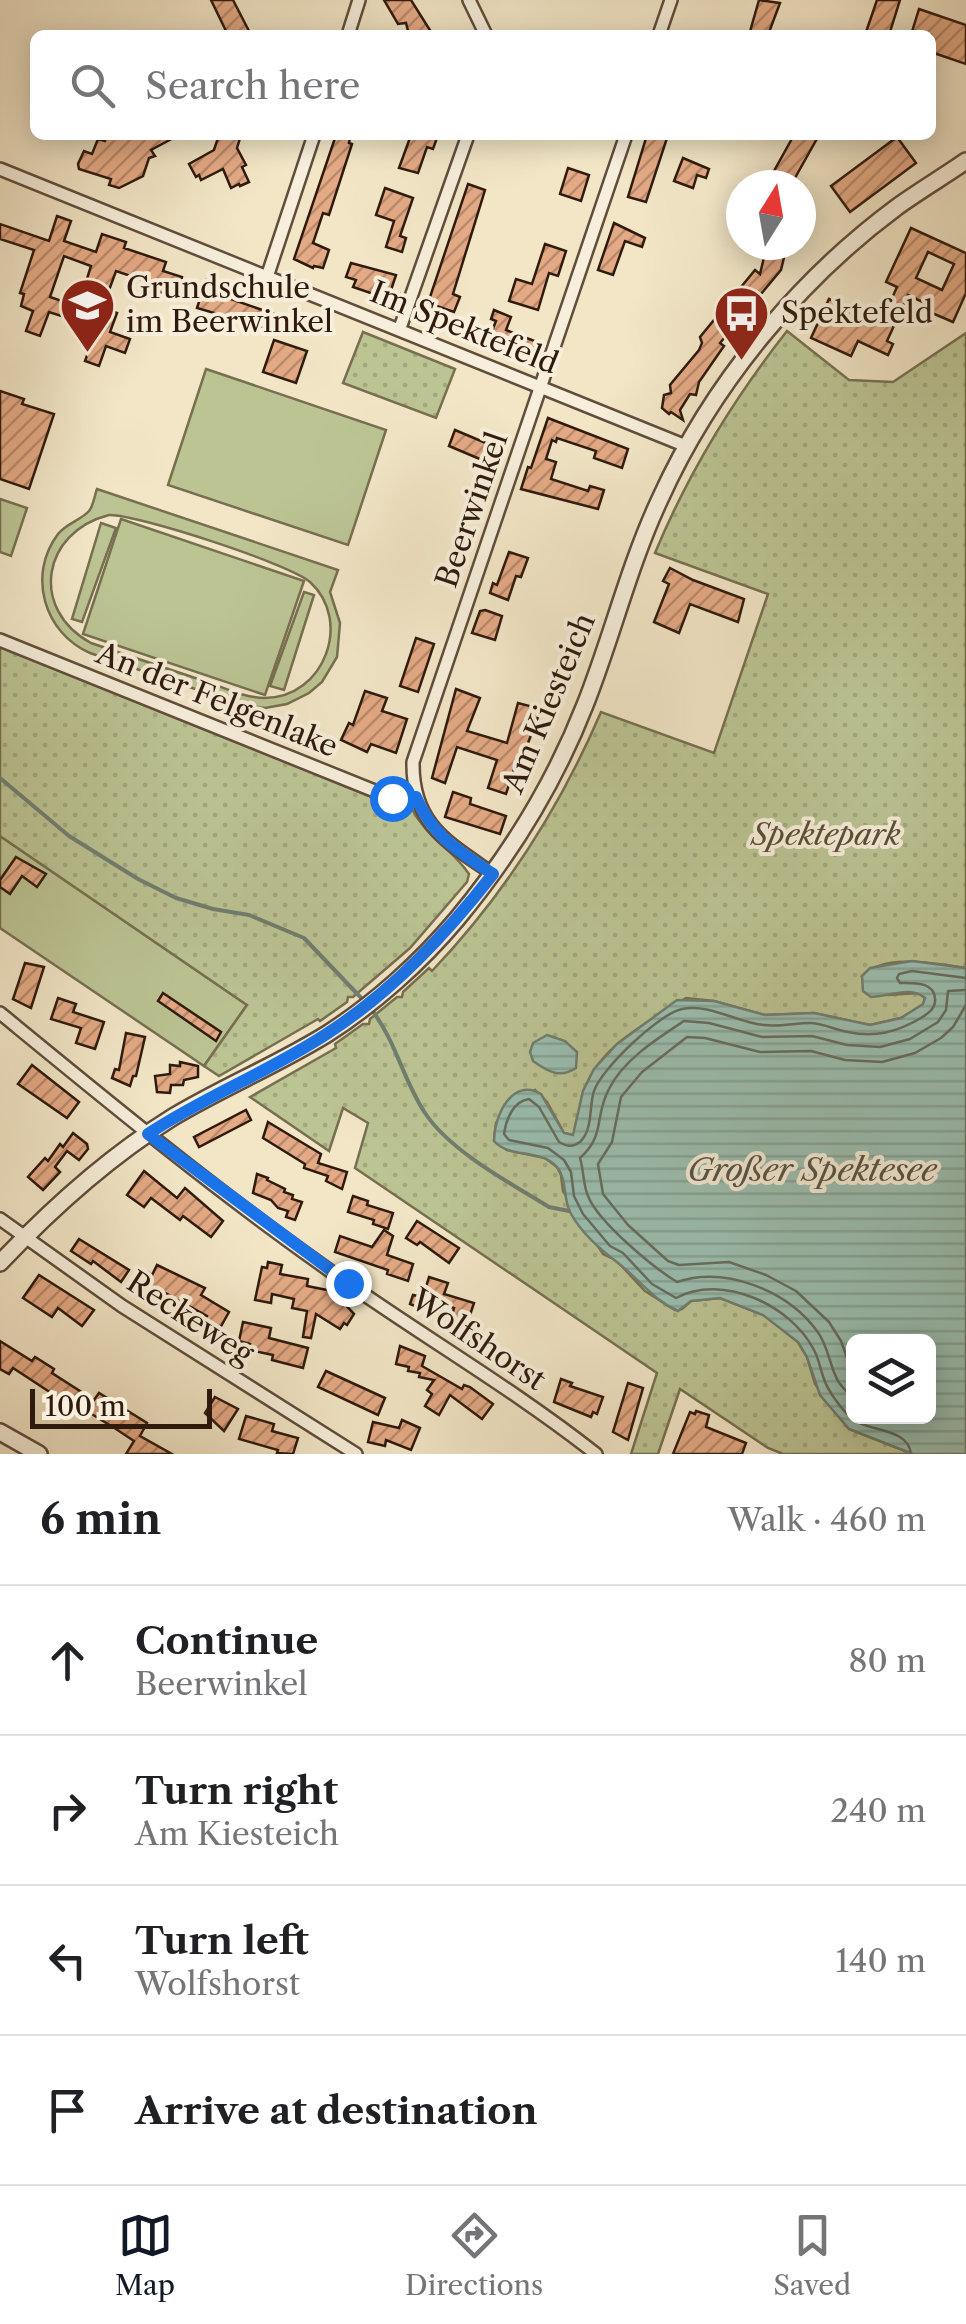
<!DOCTYPE html>
<meta charset="utf-8">
<style>
:root{--surface:#fff;--page:#f6f6f6;--text:#202124;--muted:#757577;--line:#e0e0e0;--accent:#111827}
body{margin:0;font-family:"Libre Caslon Text",serif;background:var(--page);color:var(--text)}
.controls{position:absolute;right:30px;bottom:30px;display:grid;overflow:hidden;border-radius:15px;box-shadow:0 5px 25px #0003}
.controls button{width:90px;height:90px;display:grid;place-items:center;padding:0;border:0;border-bottom:2px solid var(--line);background:var(--surface);color:var(--text);font:50px sans-serif}
.compass{position:absolute;left:726px;top:170px;width:90px;height:90px;border-radius:50%;background:var(--surface);box-shadow:0 5px 25px #0003;rotate:11deg}
.scale{position:absolute;left:30px;bottom:25px;width:182px;box-sizing:border-box;padding-left:10px;border:5px solid #2f1a0d;border-top:0;font-size:28px;line-height:35px;white-space:nowrap;color:#2f1a0d;-webkit-text-stroke:8px #f7efdb;paint-order:stroke}
.stop{position:absolute;width:30px;height:30px;margin:-22px;border:8px solid #1a73e8;border-radius:50%;background:#fff}
.stop.end{background:#1a73e8;border-color:#fff;box-shadow:0 2px 10px #0008}
.list{margin:0;padding:0;list-style:none}
h2{display:flex;justify-content:space-between;align-items:center;height:130px;margin:0;padding:0 40px;font-size:42px}
h2 small{font-size:32px;font-weight:400;color:var(--muted)}
.list li{display:grid;grid-template-columns:65px 1fr auto;gap:30px;align-items:center;box-sizing:border-box;height:150px;padding:0 40px;border-top:2px solid var(--line)}
.list b{display:block;font-size:38px;white-space:nowrap}
.list p{margin:0;font-size:32px;white-space:nowrap;color:var(--muted)}
.list em{font-size:32px;font-style:normal;color:var(--muted)}
.icon{flex:none;width:55px;height:55px;fill:none;stroke:currentColor;stroke-width:2;stroke-linecap:round;stroke-linejoin:round}
.map{position:relative;flex:none;width:966px;height:1454px;overflow:hidden}
.search{position:absolute;background:var(--surface);box-shadow:0 5px 25px #0003;left:30px;right:30px;top:30px;height:110px;display:flex;align-items:center;gap:25px;box-sizing:border-box;padding:0 35px;border-radius:15px;color:var(--muted);font-size:38px}
.sheet{height:730px;background:var(--surface)}
nav{display:flex;justify-content:space-around;align-items:center;box-sizing:border-box;height:140px;border-top:2px solid var(--line);background:var(--surface);font-size:28px;color:var(--muted)}
nav a{display:grid;justify-items:center;gap:5px}
nav .on{color:var(--accent)}
.map>svg:first-child{display:block}
.green{fill:#bcc494;stroke:#766f50;stroke-width:2.5;fill-rule:evenodd}
.park{fill:url(#park-dots);stroke:#766f50;stroke-width:2.5}
.water{fill:url(#water-rules);stroke:#707e70;stroke-width:2.5;fill-rule:evenodd}
.lines{fill:none;stroke-linecap:round;stroke-linejoin:round}
.shore{stroke:#656d60;stroke-width:2.5}
.stream{stroke:#707e70;stroke-width:4}
.building{fill:url(#building-hatch);stroke:#2f1a0d;stroke-width:2.5;fill-rule:evenodd}
.minor-casing{stroke:#604d3c;stroke-width:16}
.tertiary-casing{stroke:#604d3c;stroke-width:20}
.minor{stroke:#f7efdb;stroke-width:11}
.tertiary{stroke:#f7efdb;stroke-width:15}
.route{stroke:#1a73e8;stroke-width:12}
.labels{text-anchor:middle;stroke-width:8;stroke-linejoin:round;paint-order:stroke}
.poi-label{font-size:30px;fill:#2f1a0d;stroke:#f7efdb;text-anchor:start}
.street-label{font-size:30px;fill:#2f1a0d;stroke:#f7efdb}
.park-label{font-size:30px;font-style:italic;fill:#594d36;stroke:#f7efdb}
.water-label{font-size:32px;font-style:italic;fill:#555447;stroke:#f7efdb}
</style>
<div class="map">
<svg width="966" height="1454" viewBox="0 0 966 1454">
<defs>
<pattern id="park-dots" width="8" height="8" patternUnits="userSpaceOnUse" patternTransform="scale(2.5)"><rect width="8" height="8" fill="#bcc494"/><path d="M2 2h.1M6 6h.1" fill="none" stroke="#a2a87e" stroke-width="1.8" stroke-linecap="round"/></pattern>
<pattern id="water-rules" width="6" height="5" patternUnits="userSpaceOnUse" patternTransform="scale(2.5)"><rect width="6" height="5" fill="#9bc0b2"/><path d="M0 2.5h6" fill="none" stroke="#86a498"/></pattern>
<pattern id="building-hatch" width="6" height="6" patternUnits="userSpaceOnUse" patternTransform="scale(2.5)"><rect width="6" height="6" fill="#e4aa85"/><path d="M-1 1l2-2M0 6l6-6M5 7l2-2" fill="none" stroke="#b98a6b"/></pattern>
</defs>
<rect width="100%" height="100%" fill="#f2e6c7"/>
<filter id="stains"><feTurbulence type="fractalNoise" baseFrequency=".002" numOctaves="4"/><feColorMatrix values="0 0 0 0 .2 0 0 0 0 .09 0 0 0 0 .02 0 0 0 .5 -.17"/></filter>
<radialGradient id="worn" r=".72"><stop offset=".6" stop-color="#630" stop-opacity="0"/><stop offset="1" stop-color="#630" stop-opacity=".3"/></radialGradient>
<g class="green">
<polygon points="206,369 386,430 348,545 168,485"/>
<path d="M 97,489 L 338,570 L 330,592 L 340,623 L 337,657 L 322,682 L 309,693 L 287,704 L 265,708 L 242,705 L 90,653 C 44,633 27,575 58,534 C 67,523 81,520 89,511 C 93,507 95,494 97,489 ZM 109,515 C 136,514 290,564 310,582 C 353,621 324,698 265,698 C 245,698 225,688 207,682 C 168,669 130,656 91,643 C 29,609 42,532 109,515 Z"/>
<polygon points="0,499 27,508 11,556 0,552"/>
<polygon points="121,519 304,581 265,695 83,634"/>
<polygon points="101,523 116,528 82,622 72,619"/>
<polygon points="304,592 314,595 284,690 270,686"/>
<polygon points="0,836 247,1005 204,1066 0,928"/>
</g>
<g class="park">
<path d="M 787,331 L 849,380 L 893,382 L 966,333 L 966,968 C 938,964 884,953 862,976 L 888,995 L 919,993 L 925,998 L 924,1004 L 901,1018 L 870,1025 L 814,1013 L 765,1015 L 714,1001 L 686,998 C 649,1022 602,1044 585,1088 C 579,1103 581,1120 573,1135 L 564,1133 L 547,1102 L 535,1090 L 496,1123 L 494,1141 L 507,1150 L 545,1158 L 557,1167 L 561,1175 L 563,1191 L 603,1254 L 616,1260 L 645,1291 L 675,1310 L 682,1309 L 691,1301 L 720,1298 L 764,1315 L 798,1342 L 807,1357 L 815,1384 L 849,1429 L 905,1451 L 924,1454 L 783,1454 L 768,1448 L 680,1389 L 658,1454 L 631,1454 L 657,1373 L 355,1168 L 368,1123 L 343,1108 L 329,1151 L 250,1097 L 336,1048 L 335,1044 L 363,1024 L 369,1024 L 370,1019 L 397,997 L 402,997 L 403,992 L 429,968 L 432,971 C 505,894 559,810 601,712 L 714,753 L 768,594 L 655,553 C 689,471 732,401 787,331 Z"/>
<polygon points="363,332 455,369 436,418 343,383"/>
<path d="M 0,647 L 390,804 L 410,806 C 428,840 450,846 469,874 L 467,882 L 410,948 L 353,997 L 348,997 L 347,1002 L 320,1021 L 318,1019 L 219,1076 L 204,1066 L 247,1005 L 0,836 Z"/>
</g>
<g class="water">
<path d="M 912,961 L 966,968 L 966,1454 L 913,1454 L 849,1429 L 820,1395 L 807,1357 L 798,1342 L 763,1315 L 720,1298 L 691,1301 L 678,1311 C 653,1300 639,1279 618,1263 C 600,1249 581,1233 570,1212 C 563,1198 567,1179 557,1167 C 540,1148 510,1159 494,1141 C 494,1116 512,1077 541,1094 L 564,1133 L 573,1135 L 583,1091 L 594,1069 L 617,1044 L 677,1000 L 714,1001 L 765,1015 L 814,1013 L 870,1025 L 901,1018 L 923,1004 L 925,998 C 911,985 888,997 871,997 L 863,991 L 862,976 L 870,968 ZM 854,1342 L 928,1342 L 928,1416 L 854,1416 Z"/>
<path d="M 547,1035 L 565,1041 L 577,1052 L 576,1068 C 560,1079 547,1071 533,1061 L 530,1052 L 533,1043 Z"/>
</g>
<g class="lines">
<g class="shore">
<polyline points="854,1377 841,1341 829,1322 796,1291 766,1275 729,1262 679,1265 668,1261 628,1225 603,1194 598,1164 612,1142 621,1097 642,1072 687,1037 705,1038 760,1052 811,1051 845,1060 882,1062 915,1053 941,1038 953,1027 966,1005"/>
<path d="M 854,1399 C 849,1393 842,1388 838,1381 C 829,1365 829,1347 817,1331 C 787,1290 725,1266 677,1282 C 654,1268 598,1222 588,1196 C 583,1185 584,1171 580,1158 C 606,1135 594,1116 609,1089 C 623,1060 658,1038 684,1021 L 709,1023 L 762,1037 L 812,1036 L 847,1045 L 880,1047 L 910,1039 L 938,1022 L 946,1010 L 948,991 L 966,990"/>
<path d="M 911,1454 C 908,1426 865,1433 849,1416 C 840,1407 828,1391 824,1379 C 820,1369 819,1359 814,1350 C 791,1305 722,1273 676,1298 L 652,1284 L 623,1253 L 610,1246 L 583,1214 L 574,1196 L 571,1172 L 564,1160 L 548,1148 L 509,1140 L 504,1134 C 506,1120 513,1101 529,1099 L 539,1107 L 559,1142 C 566,1146 572,1148 580,1142 C 593,1130 589,1106 594,1091 C 601,1069 660,1013 682,1009 C 709,1003 738,1023 764,1025 C 780,1027 795,1023 810,1023 C 823,1023 835,1030 848,1032 C 875,1038 897,1032 921,1018 C 927,1014 934,1010 935,1002 C 937,981 913,983 900,983 L 897,978 L 899,974 L 912,971 L 966,978"/>
</g>
<g class="stream">
<polyline points="0,778 69,836 138,879 176,898 213,909 249,915 304,938 365,1002"/>
<path d="M 371,1009 C 396,1041 403,1080 425,1113 C 450,1151 510,1183 549,1207 L 569,1211"/>
</g>
</g>
<g class="building">
<polygon points="211,0 233,0 251,35 228,35"/>
<polygon points="384,0 411,0 433,35 409,35 406,23 398,24"/>
<polygon points="759,0 780,3 768,35 749,35"/>
<polygon points="877,0 900,0 889,35 865,35"/>
<polygon points="919,9 966,25 966,64 931,52 931,35 911,35"/>
<polygon points="107,135 179,135 151,150 155,156 149,158 143,176 119,188 109,185 111,179 79,169 78,164 84,151 92,154 98,139 105,141"/>
<polygon points="219,135 241,135 237,148 246,165 242,167 249,182 240,186 239,184 231,188 223,169 201,180 199,175 196,177 189,164 214,150"/>
<polygon points="339,135 350,137 349,143 352,144 329,215 323,213 313,243 329,250 323,268 314,266 313,268 294,259 335,138"/>
<polygon points="411,135 438,135 433,149 427,147 418,173 399,168"/>
<polygon points="647,135 668,135 646,202 628,197"/>
<polygon points="794,135 819,135 791,185 781,185 783,176 774,171"/>
<polygon points="897,137 916,163 850,212 831,186"/>
<polygon points="683,158 709,169 706,178 697,175 693,188 674,181"/>
<polygon points="568,168 589,175 581,201 560,194"/>
<polygon points="468,184 485,190 453,294 460,297 454,312 428,303"/>
<polygon points="385,188 413,198 400,236 406,238 402,252 386,247 394,221 376,215"/>
<polygon points="57,216 71,221 64,241 96,252 102,234 126,242 124,248 166,262 163,271 182,277 176,297 150,289 152,283 116,271 108,293 85,285 91,266 64,256 50,297 79,307 74,320 49,312 40,336 26,331 33,311 21,306 24,294 20,293 34,250 0,239 0,224 49,241"/>
<polygon points="614,223 645,238 642,247 625,241 613,275 598,270"/>
<path d="M 911,228 L 966,253 L 966,293 L 953,322 L 925,310 L 927,304 L 908,295 L 887,341 L 893,344 L 888,355 L 858,341 L 851,356 L 811,338 L 829,299 L 881,323 L 897,287 L 886,282 ZM 928,252 L 954,264 L 942,290 L 916,278 Z"/>
<polygon points="545,244 566,251 558,276 549,273 538,310 509,301 516,279 532,284"/>
<polygon points="767,245 787,245 781,270 720,343 724,346 699,382 696,395 690,394 680,410 683,420 671,412 669,414 662,408 664,395 671,393 670,385 699,350 702,343 700,337 755,270 760,274"/>
<polygon points="351,263 396,275 391,290 398,293 385,298 353,287 356,280 346,277"/>
<polygon points="206,280 216,283 213,293 280,316 275,331 197,308"/>
<polygon points="103,308 117,313 110,332 130,339 125,353 106,346 99,366 85,361 92,342 82,338 87,324 97,327"/>
<polygon points="494,310 511,317 506,330 537,342 530,358 488,341 496,321 491,319"/>
<polygon points="274,340 307,351 296,383 263,372"/>
<polygon points="0,391 24,399 22,404 54,414 29,489 0,479"/>
<polygon points="548,418 628,449 622,468 594,458 596,451 557,438 556,442 552,440 546,459 556,462 551,479 588,491 590,486 604,490 598,509 521,489 528,467 531,468"/>
<polygon points="455,430 500,449 494,465 449,446"/>
<polygon points="509,552 528,558 521,577 516,576 508,600 490,593 493,583 497,585"/>
<polygon points="670,568 693,580 744,599 738,622 690,604 679,633 654,622 669,584 663,581"/>
<polygon points="485,610 502,616 495,640 472,633 480,611"/>
<polygon points="416,638 434,644 418,692 400,686"/>
<polygon points="456,689 480,698 467,731 507,743 518,703 541,709 520,764 516,763 506,794 488,788 497,760 457,747 445,783 432,778"/>
<polygon points="365,691 387,698 382,711 407,719 396,753 371,744 367,752 341,740 349,723 353,725"/>
<polygon points="453,792 471,798 470,804 506,816 500,834 445,817"/>
<polygon points="16,857 46,874 37,887 22,876 10,894 0,887 0,880"/>
<polygon points="25,963 44,967 31,1008 13,999"/>
<polygon points="163,993 221,1032 216,1041 158,1001"/>
<polygon points="58,998 76,1004 73,1012 104,1022 95,1049 76,1043 81,1028 51,1019"/>
<polygon points="126,1033 145,1037 136,1076 133,1076 130,1086 112,1078 115,1069 119,1070"/>
<polygon points="180,1062 198,1066 198,1077 184,1080 183,1085 171,1085 170,1093 157,1092 155,1076 170,1074 170,1065 180,1066"/>
<polygon points="32,1065 79,1102 67,1118 18,1084"/>
<polygon points="246,1110 251,1120 199,1147 194,1137"/>
<polygon points="268,1122 321,1154 318,1163 347,1172 342,1189 326,1181 328,1176 304,1168 305,1164 263,1138"/>
<polygon points="73,1133 87,1144 88,1149 79,1160 67,1151 55,1167 60,1172 43,1190 28,1177 45,1158 48,1161 60,1144 63,1147"/>
<polygon points="144,1171 177,1198 185,1188 223,1221 211,1237 183,1216 180,1220 151,1198 144,1207 127,1195"/>
<polygon points="257,1174 268,1178 267,1180 285,1189 284,1192 293,1195 292,1199 302,1202 295,1220 286,1217 288,1211 278,1208 271,1200 253,1193"/>
<polygon points="353,1196 368,1201 367,1205 393,1213 388,1229 373,1224 374,1220 348,1212"/>
<polygon points="417,1221 459,1248 449,1263 420,1242 417,1245 406,1238"/>
<polygon points="384,1230 393,1236 387,1255 413,1264 408,1281 387,1274 388,1270 335,1252 340,1236 372,1247"/>
<polygon points="79,1239 129,1270 121,1282 93,1261 91,1264 71,1251"/>
<polygon points="268,1262 282,1265 280,1274 308,1279 307,1286 327,1290 340,1299 354,1314 347,1325 344,1323 340,1329 316,1314 311,1338 303,1337 307,1311 292,1308 294,1299 272,1294 271,1303 255,1300 262,1267 267,1268"/>
<polygon points="157,1265 205,1288 201,1295 229,1312 220,1328 205,1320 207,1316 158,1289 153,1298 138,1289 148,1272 152,1275"/>
<polygon points="39,1275 94,1310 82,1326 58,1308 52,1317 23,1298"/>
<polygon points="429,1277 448,1283 444,1294 474,1303 466,1327 450,1322 454,1308 423,1297 420,1308 410,1304 413,1295 423,1297"/>
<polygon points="243,1322 271,1328 269,1338 308,1348 303,1368 272,1360 273,1355 249,1350 250,1344 239,1341"/>
<polygon points="0,1341 32,1361 35,1357 54,1369 52,1373 94,1400 99,1393 147,1423 140,1436 172,1454 126,1454 134,1441 116,1429 77,1405 74,1408 13,1368 9,1374 0,1369"/>
<polygon points="400,1346 425,1356 422,1366 462,1389 464,1385 470,1387 493,1404 482,1419 450,1395 439,1415 425,1406 432,1394 427,1390 434,1380 419,1377 420,1373 408,1371 409,1367 396,1364"/>
<polygon points="326,1371 385,1398 378,1415 318,1387"/>
<polygon points="561,1379 572,1383 570,1386 603,1397 597,1414 593,1412 591,1417 554,1402"/>
<polygon points="628,1383 643,1388 628,1440 613,1432"/>
<polygon points="215,1397 238,1409 224,1431 205,1413"/>
<polygon points="696,1411 709,1415 706,1427 746,1443 742,1454 673,1454 690,1412 695,1414"/>
<polygon points="246,1416 274,1424 272,1431 298,1438 293,1454 277,1453 278,1450 239,1439"/>
<polygon points="402,1420 420,1428 411,1450 386,1440 385,1446 368,1442 373,1422 399,1428"/>
</g>
<g class="lines">
<defs>
<g id="minor">
<polyline points="469,0 486,35"/>
<polyline points="348,35 359,0"/>
<polyline points="659,35 671,0"/>
<polyline points="0,169 686,446"/>
<polyline points="267,277 314,135"/>
<polyline points="400,328 468,135"/>
<polyline points="0,640 397,800 416,797"/>
<path d="M 493,874 C 447,842 412,824 413,762 L 626,135"/>
<path d="M 0,1013 C 105,1099 209,1185 319,1263 C 410,1329 507,1384 596,1454"/>
<polyline points="0,1219 122,1306 356,1454"/>
</g>
<g id="tertiary">
<path d="M 0,1263 C 51,1209 110,1156 173,1117 C 223,1087 277,1065 327,1034 C 374,1004 421,962 457,919 C 511,854 554,784 585,705 C 612,637 629,565 660,499 C 711,386 797,281 897,207 C 919,191 943,177 966,161"/>
<polyline points="0,1432 39,1454"/>
</g>
</defs>
<use href="#minor" class="minor-casing"/>
<use href="#tertiary" class="tertiary-casing"/>
<use href="#minor" class="minor"/>
<use href="#tertiary" class="tertiary"/>
</g>
<g class="lines">
<path class="route" d="M 348,1283 L 148,1134 C 205,1096 271,1071 328,1033 C 393,991 446,934 493,874 C 459,851 433,837 416,797 L 392,798"/>
</g>
<defs>
<symbol id="school-pin" viewBox="-11 -11 22 30"><path d="M0 17L-7.5 6A9.5 9.5 0 1 1 7.5 6Z" fill="#8f2418" stroke="#f7efdb"/><path d="M0-5L7-2L0 1L-7-2ZM-4 1L0 2.5L4 1V4Q0 6-4 4Z" fill="#fff"/></symbol>
<symbol id="bus-pin" viewBox="-11 -11 22 30"><path d="M0 17L-7.5 6A9.5 9.5 0 1 1 7.5 6Z" fill="#8f2418" stroke="#f7efdb"/><path d="M-5-6H5V4H4V6H2V4H-2V6H-4V4H-5ZM-3.5-4V0h7V-4ZM-3.5 1.2v1.5H-2V1.2ZM2 1.2v1.5H3.5V1.2Z" fill="#fff"/></symbol>
</defs>
<g fill-rule="evenodd">
<use href="#school-pin" x="56" y="274" width="63" height="86"/>
<use href="#bus-pin" x="710" y="282" width="63" height="86"/>
</g>
<g class="labels">
<g class="poi-label">
<text x="126" y="298">Grundschule<tspan x="126" dy="34">im Beerwinkel</tspan></text>
<text x="781" y="323">Spektefeld</text>
</g>
<g class="street-label">
<text transform="translate(464 328) rotate(22)" y="10">Im Spektefeld</text>
<text transform="translate(472 510) rotate(-71)" y="10">Beerwinkel</text>
<text transform="translate(217 700) rotate(22)" y="10">An der Felgenlake</text>
<text transform="translate(549 703) rotate(-67)" y="10">Am Kiesteich</text>
<text transform="translate(190 1318) rotate(33)" y="10">Reckeweg</text>
<text transform="translate(478 1340) rotate(34)" y="10">Wolfshorst</text>
</g>
<g class="park-label">
<text x="826" y="845">Spektepark</text>
</g>
<g class="water-label">
<text x="812" y="1181">Großer Spektesee</text>
</g>
</g>
<rect width="100%" height="100%" filter="url(#stains)"/>
<rect width="100%" height="100%" fill="url(#worn)"/>
</svg>
<div class="controls">
<button><svg class="icon" aria-label="layers" viewBox="0 0 24 24"><path d="M12 4l9 5-9 5-9-5zM3 14l9 5 9-5"/></svg></button>
</div>
<svg class="compass" viewBox="-18 -18 36 36"><path d="M0-13l5 13h-10z" fill="#e53935"/><path d="M0 13l5-13h-10z" fill="#757577"/></svg>
<div class="scale">100 m</div>
<div class="stop" style="left:392px;top:798px"></div>
<div class="stop end" style="left:348px;top:1283px"></div>
<div class="search"><svg class="icon" aria-label="search" viewBox="0 0 24 24"><circle cx="10" cy="10" r="6"/><path d="M15 15l6 6"/></svg>Search here</div>
</div>
<section class="sheet">
<h2>6 min<small>Walk · 460 m</small></h2>
<ul class="list">
<li><svg class="icon" aria-label="ahead" viewBox="0 0 24 24"><path d="M12 20V5M6 11l6-6 6 6"/></svg><div><b>Continue</b><p>Beerwinkel</p></div><em>80 m</em></li>
<li><svg class="icon" aria-label="right" viewBox="0 0 24 24"><path d="M7 20v-9h11M14 6l5 5-5 5"/></svg><div><b>Turn right</b><p>Am Kiesteich</p></div><em>240 m</em></li>
<li><svg class="icon" aria-label="left" viewBox="0 0 24 24"><path d="M17 20v-9H6M10 6l-5 5 5 5"/></svg><div><b>Turn left</b><p>Wolfshorst</p></div><em>140 m</em></li>
<li><svg class="icon" aria-label="arrive" viewBox="0 0 24 24"><path d="M6 21V4h12l-3 4 3 4H6"/></svg><div><b>Arrive at destination</b></div></li>
</ul>
</section>
<nav>
<a class="on"><svg class="icon" aria-label="map" viewBox="0 0 24 24"><path d="M3 6l6-2 6 2 6-2v14l-6 2-6-2-6 2zM9 4v14M15 6v14"/></svg>Map</a>
<a><svg class="icon" aria-label="directions" viewBox="0 0 24 24"><path d="M12 3l9 9-9 9-9-9zM9 14v-3h6M13 9l2 2-2 2"/></svg>Directions</a>
<a><svg class="icon" aria-label="saved" viewBox="0 0 24 24"><path d="M7 4h10v16l-5-4-5 4z"/></svg>Saved</a>
</nav>
